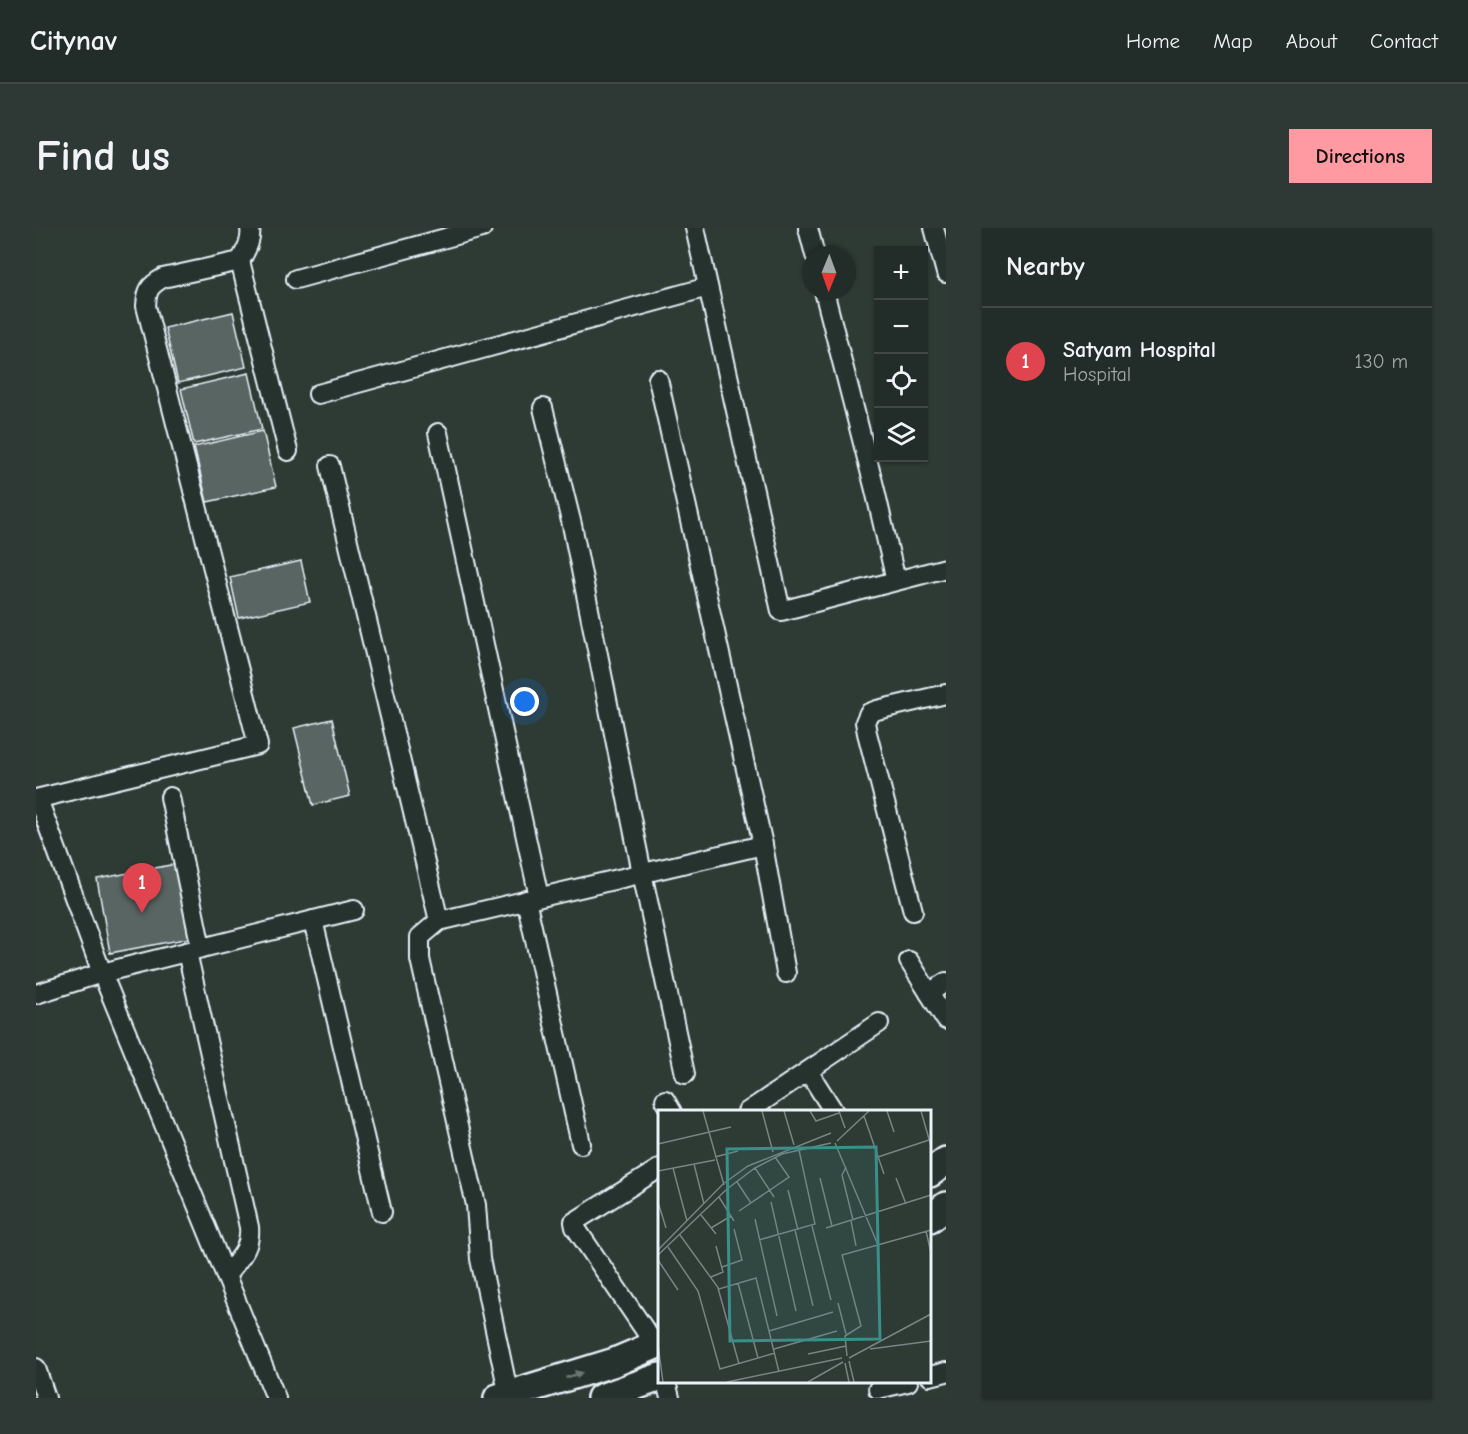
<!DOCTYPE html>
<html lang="en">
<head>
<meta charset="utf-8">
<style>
	:root { --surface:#222c28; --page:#2e3834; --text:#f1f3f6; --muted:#a2a7a8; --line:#3f4845; --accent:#ff9aa2 }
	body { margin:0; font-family:"Comic Neue",sans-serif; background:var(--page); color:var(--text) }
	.controls { position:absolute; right:18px; top:18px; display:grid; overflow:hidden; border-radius:0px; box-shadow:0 2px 4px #0004 }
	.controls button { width:54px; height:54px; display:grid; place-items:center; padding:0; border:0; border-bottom:2px solid var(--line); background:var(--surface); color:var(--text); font:30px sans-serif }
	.compass { position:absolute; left:766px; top:18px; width:54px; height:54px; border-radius:50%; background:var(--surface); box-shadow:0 2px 4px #0004; rotate:181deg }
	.you { position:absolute; left:489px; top:474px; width:21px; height:21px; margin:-15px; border:4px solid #fff; border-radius:50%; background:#1a73e8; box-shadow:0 0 0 9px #1a73e833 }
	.badge { display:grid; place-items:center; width:39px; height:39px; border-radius:50%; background:var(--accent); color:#fff; font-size:20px; font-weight:700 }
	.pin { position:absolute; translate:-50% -50px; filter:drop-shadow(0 2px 3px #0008) }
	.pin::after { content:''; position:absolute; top:32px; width:21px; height:18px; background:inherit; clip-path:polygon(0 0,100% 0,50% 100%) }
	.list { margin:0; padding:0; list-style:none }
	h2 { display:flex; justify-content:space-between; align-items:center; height:78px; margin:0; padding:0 24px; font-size:26px }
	h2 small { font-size:20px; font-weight:400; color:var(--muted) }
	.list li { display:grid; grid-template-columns:39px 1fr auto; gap:18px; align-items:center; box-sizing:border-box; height:108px; padding:0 24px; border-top:2px solid var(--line) }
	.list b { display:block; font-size:22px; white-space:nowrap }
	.list p { margin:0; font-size:20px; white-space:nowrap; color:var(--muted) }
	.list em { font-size:20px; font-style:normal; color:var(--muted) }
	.icon { flex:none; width:33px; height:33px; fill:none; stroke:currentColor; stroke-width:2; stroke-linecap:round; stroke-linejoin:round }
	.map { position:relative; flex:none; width:910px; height:1170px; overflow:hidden; border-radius:0px }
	header { display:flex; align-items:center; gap:36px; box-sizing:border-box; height:84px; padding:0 30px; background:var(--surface); border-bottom:2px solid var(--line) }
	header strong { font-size:28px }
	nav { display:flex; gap:33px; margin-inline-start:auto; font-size:21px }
	.intro { display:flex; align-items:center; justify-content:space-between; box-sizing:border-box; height:144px; padding:0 36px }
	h1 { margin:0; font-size:42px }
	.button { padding:15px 27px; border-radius:0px; background:var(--accent); color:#111; font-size:21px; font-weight:700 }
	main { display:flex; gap:36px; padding:0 36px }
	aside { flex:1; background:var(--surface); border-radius:0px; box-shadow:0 2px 4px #0004 }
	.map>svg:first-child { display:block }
</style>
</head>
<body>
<header>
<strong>Citynav</strong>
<nav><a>Home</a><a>Map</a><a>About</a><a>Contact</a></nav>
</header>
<div class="intro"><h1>Find us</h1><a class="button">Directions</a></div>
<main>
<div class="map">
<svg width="910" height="1170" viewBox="0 0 910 1170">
	<rect width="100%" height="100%" fill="#2e3b35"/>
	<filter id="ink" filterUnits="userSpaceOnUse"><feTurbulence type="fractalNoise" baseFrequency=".0167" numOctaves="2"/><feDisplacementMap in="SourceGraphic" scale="12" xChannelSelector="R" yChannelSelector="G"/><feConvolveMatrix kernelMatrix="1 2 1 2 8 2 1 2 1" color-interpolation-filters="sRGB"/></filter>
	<g filter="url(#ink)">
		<g fill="#596563" stroke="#e8f1f8" stroke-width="1.5">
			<path d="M197,84L210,139L142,155L129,100Z"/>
			<path d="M213,145L226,201L158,216L145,161Z"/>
			<path d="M227,203L240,259L171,274L158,219Z"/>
			<path d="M265,333L274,374L203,390L194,349Z"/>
			<path d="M296,491L314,568L277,577L258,500Z"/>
			<path d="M140,636L154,710L74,725L61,651Z"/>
		</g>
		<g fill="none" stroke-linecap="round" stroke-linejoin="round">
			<g stroke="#e8f1f8" stroke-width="22">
				<g id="minor">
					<path d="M659,0L745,383L910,340"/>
					<path d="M772,0L779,27"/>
					<path d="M898,0L910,45"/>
					<path d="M204,33L252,223"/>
					<path d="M260,51L446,0"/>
					<path d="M788,63L839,262L860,353"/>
					<path d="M622,151L727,617L750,745"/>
					<path d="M282,166L672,59"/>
					<path d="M507,180L536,297L606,645L649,846"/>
					<path d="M402,205L503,669"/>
					<path d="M294,238L403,693"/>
					<path d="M134,569L165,720"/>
					<path d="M0,571L222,517L110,78C111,62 113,58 127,50L204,33C210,22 216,13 214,0"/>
					<path d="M2,571L66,745L240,1170"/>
					<path d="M490,672L545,916"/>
					<path d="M877,683L831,505L829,494L833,485L841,482L910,466"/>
					<path d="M277,692L346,984"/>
					<path d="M151,724L213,999C215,1022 203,1030 190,1048"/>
					<path d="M873,733L910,792"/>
					<path d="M893,765L910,754"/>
					<path d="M0,766L66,745L318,682"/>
					<path d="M772,843L798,884"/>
					<path d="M629,872L636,884"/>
					<path d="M711,884L843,795"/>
					<path d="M619,1117L539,999L538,994L624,940"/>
					<path d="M0,1140L10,1170"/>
					<path d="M894,1148L910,1144"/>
					<path d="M630,1154L634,1170"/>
					<path d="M842,1161L872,1154"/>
					<path d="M473,1168L444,1031L440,977L384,731V709L403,693L727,617"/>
				</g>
			</g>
			<g stroke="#e8f1f8" stroke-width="32">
				<g id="secondary">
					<path d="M894,945L910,933"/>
					<path d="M894,990L910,978"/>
					<path d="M462,1170L579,1134L624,1115"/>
					<path d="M565,1170L624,1149"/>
				</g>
			</g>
			<use href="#minor" stroke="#26332d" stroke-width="18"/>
			<use href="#secondary" stroke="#26332d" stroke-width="27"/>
		</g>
		<defs><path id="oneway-solid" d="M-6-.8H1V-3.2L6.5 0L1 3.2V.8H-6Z" transform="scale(1.5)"/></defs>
		<use fill="#6a7674" href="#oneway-solid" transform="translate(538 1147) rotate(-18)"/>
	</g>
	<g transform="translate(622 882)">
		<rect width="273" height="273" fill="#2e3b35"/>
		<path fill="none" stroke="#788483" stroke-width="1.5" d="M45,1L66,75M104,1L115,42M126,1L136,35M152,1L158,11L181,3M181,1L187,18M229,1L236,22M263,1L273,36M206,6L226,64M179,31L211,1M177,33L220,135M0,34L73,17M57,47L80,41M220,47L271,30M36,54L46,94M188,57L184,65L195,110M15,58L29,111M97,58L116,87M0,61L57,50M162,68L174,116M238,68L248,94M79,72L93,93M130,80L140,120M61,87L76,111M0,92L8,118M113,92L138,201M81,101L131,67L117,47M43,105L58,124M97,109L119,206M193,111L198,136M154,116L173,190M53,118L73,106M168,118L273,85M137,120L155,196M268,121L273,143M22,125L61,179L98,168L121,262M101,130L157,114L141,40M10,137L40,181L62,259L117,243M0,140L65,74L90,56L173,23M0,145L69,79L97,58L124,44L173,33M0,150L20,180M64,157L84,150L76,119M53,167L65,162L58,136M80,173L100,248M60,178L81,254M180,193L188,224M111,221L175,202M0,235L5,272M116,239L179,221M212,239L273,231M150,244L188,236M189,246L187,226L203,216L184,145L273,120M191,248L273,204M191,251L196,272M187,253L191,272M69,272L184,248M150,272L185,252"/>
		<path fill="#3a8f8a" fill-opacity="0.15" stroke="#3a8f8a" stroke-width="3" d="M218,37L222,229L72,231L69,39Z"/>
		<rect width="273" height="273" fill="none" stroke="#e8f1f8" stroke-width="3"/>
	</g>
</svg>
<div class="controls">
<button>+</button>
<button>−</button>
<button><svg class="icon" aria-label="locate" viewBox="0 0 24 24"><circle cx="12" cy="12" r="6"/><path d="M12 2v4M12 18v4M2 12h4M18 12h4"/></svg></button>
<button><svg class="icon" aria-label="layers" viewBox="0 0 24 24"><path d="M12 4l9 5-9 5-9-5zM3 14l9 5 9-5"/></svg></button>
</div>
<svg class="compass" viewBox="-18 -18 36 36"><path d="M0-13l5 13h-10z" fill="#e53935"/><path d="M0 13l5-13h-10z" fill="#a2a7a8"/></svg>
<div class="you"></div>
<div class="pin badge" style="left:106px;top:685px;background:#e0444e">1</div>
</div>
<aside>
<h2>Nearby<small></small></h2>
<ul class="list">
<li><span class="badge" style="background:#e0444e">1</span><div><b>Satyam Hospital</b><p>Hospital</p></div><em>130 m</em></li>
</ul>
</aside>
</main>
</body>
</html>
